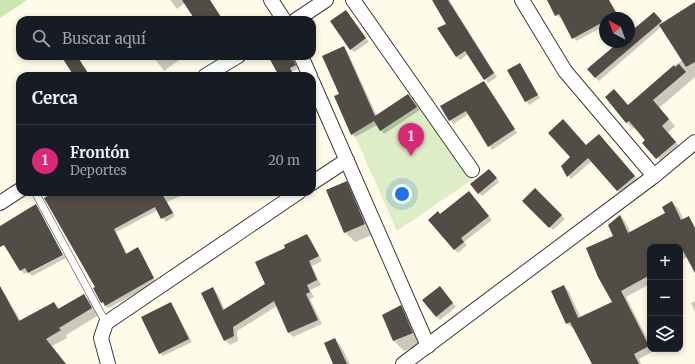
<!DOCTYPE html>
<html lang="es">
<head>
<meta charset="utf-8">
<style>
	:root { --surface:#171b24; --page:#20242c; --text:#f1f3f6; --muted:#9ea1a6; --line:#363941; --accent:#db2777 }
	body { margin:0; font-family:Merriweather,serif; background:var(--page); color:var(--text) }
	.controls { position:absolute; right:12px; bottom:12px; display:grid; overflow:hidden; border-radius:8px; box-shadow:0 2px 6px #0003 }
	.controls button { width:36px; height:36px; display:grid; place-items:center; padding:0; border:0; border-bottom:1px solid var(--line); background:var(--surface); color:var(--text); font:20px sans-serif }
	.compass { position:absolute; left:599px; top:12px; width:36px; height:36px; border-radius:50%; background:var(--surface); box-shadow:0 2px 6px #0003; rotate:319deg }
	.you { position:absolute; left:402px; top:194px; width:14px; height:14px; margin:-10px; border:3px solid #fff; border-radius:50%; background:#1a73e8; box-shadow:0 0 0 6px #1a73e833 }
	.badge { display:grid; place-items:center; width:26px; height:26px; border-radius:50%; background:var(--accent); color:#fff; font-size:13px; font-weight:700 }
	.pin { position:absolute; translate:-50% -33px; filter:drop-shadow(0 1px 2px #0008) }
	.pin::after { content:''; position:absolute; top:21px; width:14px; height:12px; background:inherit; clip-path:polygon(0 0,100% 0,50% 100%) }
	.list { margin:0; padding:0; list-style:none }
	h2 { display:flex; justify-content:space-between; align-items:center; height:52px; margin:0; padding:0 16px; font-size:17px }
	h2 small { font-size:13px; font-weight:400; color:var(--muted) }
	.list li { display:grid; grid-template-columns:26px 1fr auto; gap:12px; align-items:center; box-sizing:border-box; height:72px; padding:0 16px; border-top:1px solid var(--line) }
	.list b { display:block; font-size:15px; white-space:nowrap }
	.list p { margin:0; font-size:13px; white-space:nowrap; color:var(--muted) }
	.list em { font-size:13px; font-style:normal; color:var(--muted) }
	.icon { flex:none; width:22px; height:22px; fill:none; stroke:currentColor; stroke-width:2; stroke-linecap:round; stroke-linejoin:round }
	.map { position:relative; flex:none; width:695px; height:364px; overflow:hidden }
	.search { position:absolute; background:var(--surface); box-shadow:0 2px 6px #0003; left:16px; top:16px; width:300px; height:44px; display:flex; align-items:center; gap:10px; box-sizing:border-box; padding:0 14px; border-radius:12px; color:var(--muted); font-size:15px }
	.panel { position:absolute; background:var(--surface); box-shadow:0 2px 6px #0003; left:16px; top:72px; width:300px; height:124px; border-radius:12px }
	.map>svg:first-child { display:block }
</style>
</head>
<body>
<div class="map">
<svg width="695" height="364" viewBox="0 0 695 364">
	<rect width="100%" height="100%" fill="#fefce8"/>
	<path fill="#cbe6b4" d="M0,0H27L0,18Z"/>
	<path fill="#ddeec6" d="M416,93L473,179L397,231L354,134Z"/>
	<g fill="#0003">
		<path d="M170,0H185L186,2L177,9Z"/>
		<path d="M433,0H449L497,77L488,83L468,54L460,60L457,57L447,24Z"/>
		<path d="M548,0H597L610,4L620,18H605V26L576,41L562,17L560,18L556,15Z"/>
		<path d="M695,3V77L659,108L675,126L668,133L682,149L663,165L635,128L633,129L627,123L606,98L628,106L682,60L661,27L599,81L589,69L620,42H629V35L657,16L663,23Z"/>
		<path d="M346,11L369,42L354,52L351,49Z"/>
		<path d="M344,47L347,51L377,116L408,95L420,110L384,134L377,125L355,137L351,134L340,94Z"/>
		<path d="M157,56H177L179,60L164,71L154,58Z"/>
		<path d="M269,56H292L298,69L281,76Z"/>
		<path d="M520,64L540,98L529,105L526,101Z"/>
		<path d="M484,82L517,133L492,150L469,114L453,124L450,120Z"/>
		<path d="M602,138L638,180L621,194L592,161L571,179L562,166L587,146Z"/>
		<path d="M492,173L499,182L482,196L479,193Z"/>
		<path d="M346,182L356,192L374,234L355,242L345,232Z"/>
		<path d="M535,190L565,219L553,230L524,201Z"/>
		<path d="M57,192H190L167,202L175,216L166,222L158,210L116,232L127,254L137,249L141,252L156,282L109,308L105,306L94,289L96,288Z"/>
		<path d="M472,196L492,220L464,242L467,245L458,253L454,249L441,216Z"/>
		<path d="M672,203L678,208L685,222L695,253L680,261V247H650V284L626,297L650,344V349L654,351L639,359L641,364H596L574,328L573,329L567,323L564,286L569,292L581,318L614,302L615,237L620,216L625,221L631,233L666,213Z"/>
		<path d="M35,205L63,254L24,274L0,237V227Z"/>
		<path d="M307,236L311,240L322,261L312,266L321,285L310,290L314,297L310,299L322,324L293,337L289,333L277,306L237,331L238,341L230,345L225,340L213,289L217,293L225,310L266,284L287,248Z"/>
		<path d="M64,255L66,258L32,276L29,273Z"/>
		<path d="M0,286L21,321L54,303L60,309L84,295L91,302L99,315L66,335L67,338L52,346L66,364H0Z"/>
		<path d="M443,291L456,307L440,320L436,316Z"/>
		<path d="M695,301V312L691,303Z"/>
		<path d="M171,303L192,342L163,356L160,353Z"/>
		<path d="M401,307L411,317L422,343L404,351L394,341L384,315Z"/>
		<path d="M334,339L341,346L350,364H334Z"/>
	</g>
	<g fill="#524c47">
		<path d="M182,0H210L223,20H195Z"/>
		<path d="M432,0H448L494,73L484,80L465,51L456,57L437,28L446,24Z"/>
		<path d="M547,0H609L617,14L610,18H605V21L572,39L559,14L555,16Z"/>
		<path d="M695,2V62L686,67L659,25Z"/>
		<path d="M346,10L366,38L350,50L330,21Z"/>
		<path d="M654,12L662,21L595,78L587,69L619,42H629V33Z"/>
		<path d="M344,46L375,116L408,94L417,107L380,131L374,121L351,135L334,96L339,94L322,56Z"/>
		<path d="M61,56H77L90,76H74Z"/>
		<path d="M268,56H291L296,65L290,68L294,76H279Z"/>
		<path d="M520,63L538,95L525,102L507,70Z"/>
		<path d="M679,64L686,72L653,100L669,119L662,126L676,142L656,159L642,143L645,140L629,121L626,123L605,97L614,89L628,105L674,65L675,67Z"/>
		<path d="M484,81L515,129L488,147L466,111L449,121L440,106Z"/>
		<path d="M563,119L586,145L599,134L635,176L617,191L588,158L567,177L561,166L570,157L548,133Z"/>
		<path d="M489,169L497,178L478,194L470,184Z"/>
		<path d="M347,181L365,224L344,233L326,190Z"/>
		<path d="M535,188L562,215L549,228L522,201Z"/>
		<path d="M469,191L489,216L461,238L464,242L454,250L428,220L438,211L440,214Z"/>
		<path d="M55,192H161L173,213L161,219L155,207L114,229L126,254L138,247L154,278L105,306L103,302L101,303L93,288L95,287L44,198Z"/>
		<path d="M672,201L681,220L689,216L695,228V273L681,247H650V275L621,291L649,346L634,354L639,364H592L570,322L566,324L551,291L564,285L578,318L612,302L598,277L586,248L613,236L608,225L620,215L628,233L665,213L662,207Z"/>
		<path d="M36,204L63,255L28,273L25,268L20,271L4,245L0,247V226Z"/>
		<path d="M307,234L319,256L309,261L317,280L307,285L310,292L306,294L318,320L288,333L274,301L233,327L234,336L224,341L201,293L213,287L223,310L265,284L255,262L285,248L284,245Z"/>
		<path d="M0,286L19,321L54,302L58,309L84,294L92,308L59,328L61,330L46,339L66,364H0Z"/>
		<path d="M440,286L453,303L436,317L422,300Z"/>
		<path d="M171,302L189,339L159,354L141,317Z"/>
		<path d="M401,305L413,333L393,341L382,315Z"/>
		<path d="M335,338L347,364H333L324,343Z"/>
	</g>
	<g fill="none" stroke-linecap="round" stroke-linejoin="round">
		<g stroke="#3d3d3d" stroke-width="8">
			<path id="service" d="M35,192L106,323"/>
		</g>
		<g stroke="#3d3d3d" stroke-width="16">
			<g id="minor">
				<path d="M271,0L284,20"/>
				<path d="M353,0L472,170"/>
				<path d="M522,0L565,71L654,176"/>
				<path d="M296,20L326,0"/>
				<path d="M301,56L310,76"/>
				<path d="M205,76L238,56"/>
				<path d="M312,81L428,346"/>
				<path d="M312,183L347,160"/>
				<path d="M0,203L20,190"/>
				<path d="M108,364L101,338L106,323L299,192"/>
				<path d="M403,364L654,176L695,142"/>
			</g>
		</g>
		<use href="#service" stroke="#fff" stroke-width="7"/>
		<use href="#minor" stroke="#fff" stroke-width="14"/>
	</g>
</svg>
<div class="controls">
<button>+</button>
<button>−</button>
<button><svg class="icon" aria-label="layers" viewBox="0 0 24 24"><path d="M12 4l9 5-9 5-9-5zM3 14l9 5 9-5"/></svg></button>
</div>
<svg class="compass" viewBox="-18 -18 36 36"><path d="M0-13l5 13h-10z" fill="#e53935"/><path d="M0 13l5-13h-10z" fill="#9ea1a6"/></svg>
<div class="you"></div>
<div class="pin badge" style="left:411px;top:156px">1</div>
<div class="search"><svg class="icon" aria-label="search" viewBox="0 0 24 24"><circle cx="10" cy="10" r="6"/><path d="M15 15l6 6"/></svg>Buscar aquí</div>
<section class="panel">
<h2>Cerca<small></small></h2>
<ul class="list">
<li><span class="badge">1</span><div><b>Frontón</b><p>Deportes</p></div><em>20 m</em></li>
</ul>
</section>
</div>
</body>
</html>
